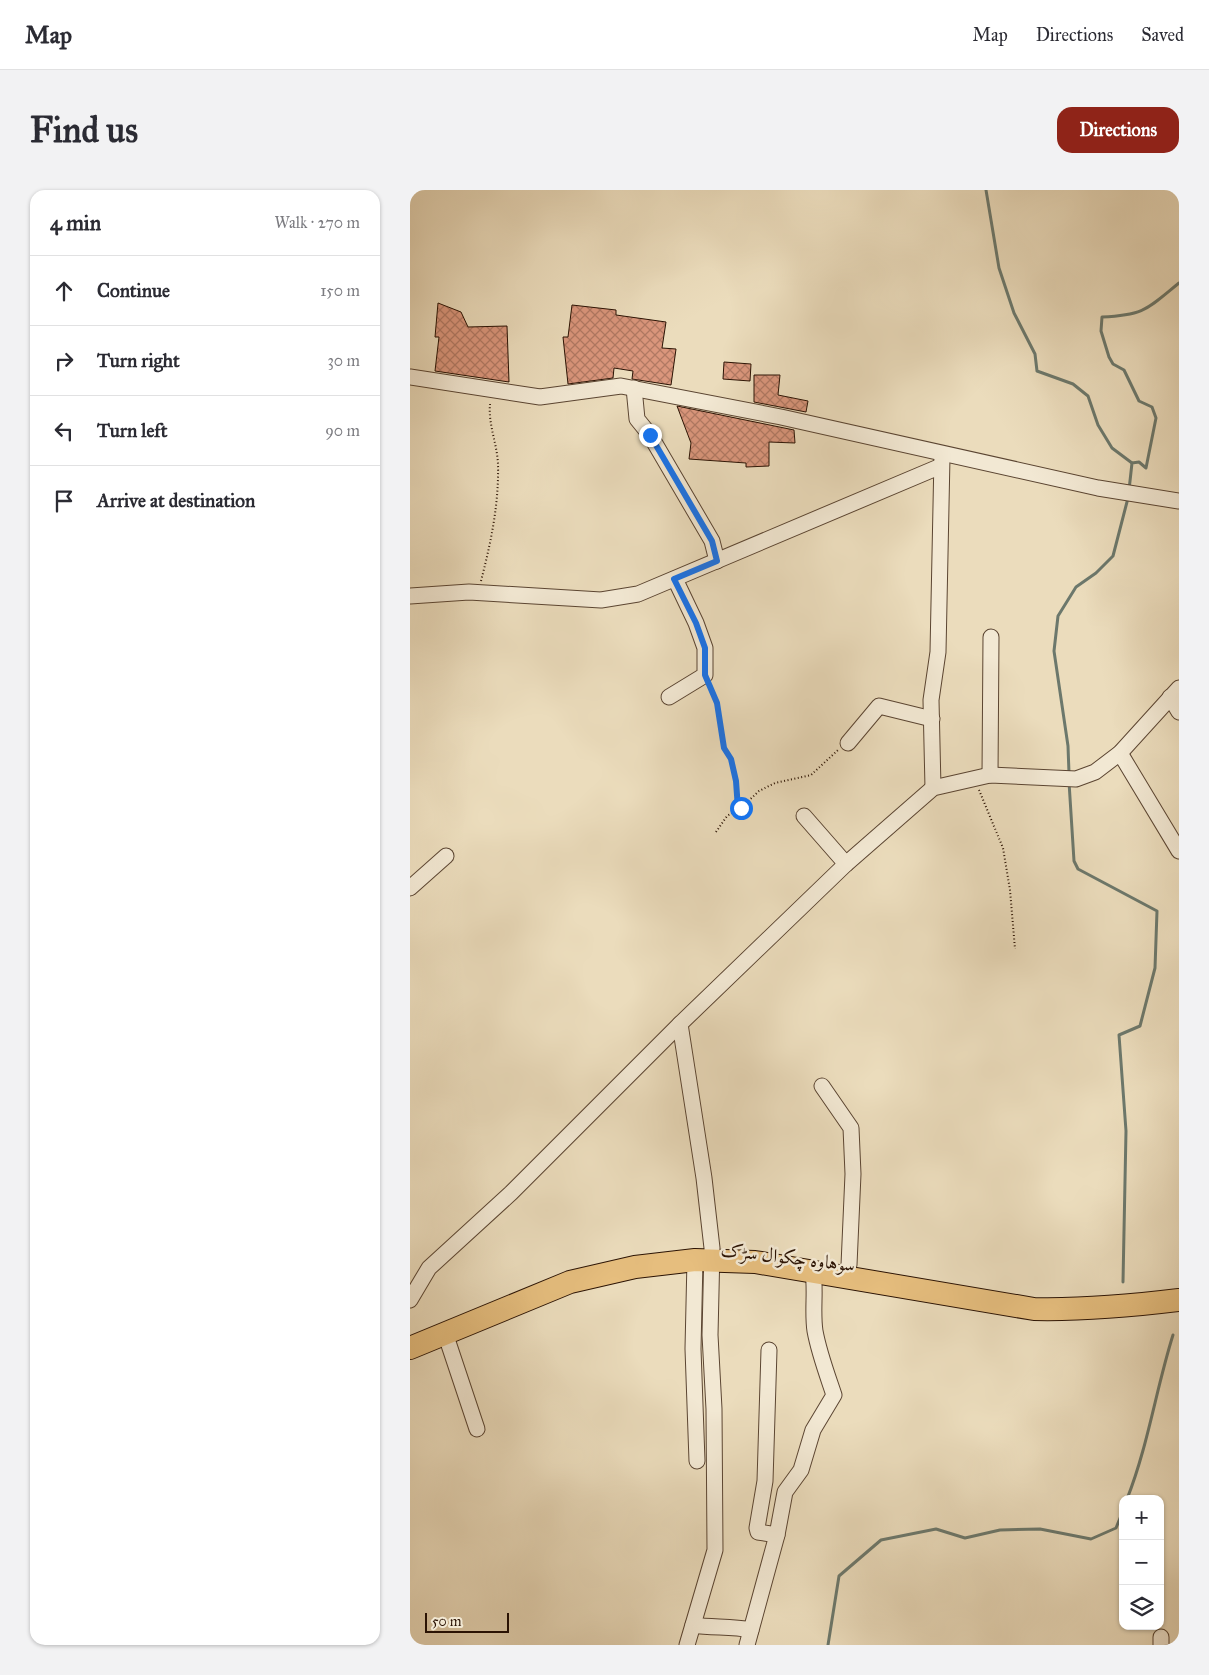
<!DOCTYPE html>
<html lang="en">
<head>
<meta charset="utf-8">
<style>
	:root { --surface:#fff; --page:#f2f2f3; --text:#2b2b33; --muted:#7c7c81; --line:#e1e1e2; --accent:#8f2418 }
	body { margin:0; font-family:"IM FELL Great Primer",Amiri,serif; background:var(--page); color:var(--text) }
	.controls { position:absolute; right:15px; bottom:15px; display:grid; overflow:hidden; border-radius:10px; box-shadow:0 1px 4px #0004 }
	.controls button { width:45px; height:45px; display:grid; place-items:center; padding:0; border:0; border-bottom:1px solid var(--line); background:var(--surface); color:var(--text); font:25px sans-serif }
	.scale { position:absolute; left:15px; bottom:12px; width:84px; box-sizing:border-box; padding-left:5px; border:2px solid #2b1304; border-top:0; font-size:14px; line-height:18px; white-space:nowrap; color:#2b1304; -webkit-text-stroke:4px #f2e8d3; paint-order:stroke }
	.stop { position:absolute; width:15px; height:15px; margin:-11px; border:4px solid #1a73e8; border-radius:50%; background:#fff }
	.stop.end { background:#1a73e8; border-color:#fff; box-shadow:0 1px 5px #0008 }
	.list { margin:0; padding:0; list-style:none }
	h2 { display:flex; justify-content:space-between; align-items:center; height:65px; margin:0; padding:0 20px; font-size:21px }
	h2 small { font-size:16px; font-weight:400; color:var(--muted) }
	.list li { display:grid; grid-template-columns:32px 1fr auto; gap:15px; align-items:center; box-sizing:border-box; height:70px; padding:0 20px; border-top:1px solid var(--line) }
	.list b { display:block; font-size:19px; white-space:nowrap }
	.list em { font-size:16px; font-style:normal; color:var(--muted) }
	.icon { flex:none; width:28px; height:28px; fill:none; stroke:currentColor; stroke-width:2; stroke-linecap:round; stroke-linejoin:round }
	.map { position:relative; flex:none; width:769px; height:1455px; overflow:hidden; border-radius:15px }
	header { display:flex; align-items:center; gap:30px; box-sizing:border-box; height:70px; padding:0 25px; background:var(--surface); border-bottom:1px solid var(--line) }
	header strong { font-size:24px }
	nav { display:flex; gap:28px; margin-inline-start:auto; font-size:18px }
	.intro { display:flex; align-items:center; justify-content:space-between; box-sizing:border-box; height:120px; padding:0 30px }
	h1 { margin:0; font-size:35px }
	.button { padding:12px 22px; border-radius:15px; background:var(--accent); color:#fff; font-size:18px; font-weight:700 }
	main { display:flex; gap:30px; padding:0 30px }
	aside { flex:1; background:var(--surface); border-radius:15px; box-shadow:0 1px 4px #0004 }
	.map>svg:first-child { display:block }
</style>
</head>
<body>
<header>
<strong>Map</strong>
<nav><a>Map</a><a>Directions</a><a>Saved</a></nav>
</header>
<div class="intro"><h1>Find us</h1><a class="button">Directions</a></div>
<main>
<aside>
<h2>4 min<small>Walk · 270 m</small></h2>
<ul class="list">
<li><svg class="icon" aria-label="ahead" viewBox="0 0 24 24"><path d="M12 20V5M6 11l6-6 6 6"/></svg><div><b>Continue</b></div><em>150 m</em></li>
<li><svg class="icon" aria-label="right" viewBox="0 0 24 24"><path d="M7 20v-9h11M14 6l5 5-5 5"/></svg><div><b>Turn right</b></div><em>30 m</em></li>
<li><svg class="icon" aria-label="left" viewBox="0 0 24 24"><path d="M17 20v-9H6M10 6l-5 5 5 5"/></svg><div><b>Turn left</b></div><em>90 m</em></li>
<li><svg class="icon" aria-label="arrive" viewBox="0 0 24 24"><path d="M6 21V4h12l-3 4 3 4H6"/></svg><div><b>Arrive at destination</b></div></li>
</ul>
</aside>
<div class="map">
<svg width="769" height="1455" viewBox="0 0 769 1455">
	<defs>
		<pattern id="building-cross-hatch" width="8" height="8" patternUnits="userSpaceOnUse" patternTransform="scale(1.25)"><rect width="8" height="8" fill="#da967c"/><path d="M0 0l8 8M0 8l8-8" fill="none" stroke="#b17963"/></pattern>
	</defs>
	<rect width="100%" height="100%" fill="#ebdcbc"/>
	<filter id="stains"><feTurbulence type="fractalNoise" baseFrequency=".004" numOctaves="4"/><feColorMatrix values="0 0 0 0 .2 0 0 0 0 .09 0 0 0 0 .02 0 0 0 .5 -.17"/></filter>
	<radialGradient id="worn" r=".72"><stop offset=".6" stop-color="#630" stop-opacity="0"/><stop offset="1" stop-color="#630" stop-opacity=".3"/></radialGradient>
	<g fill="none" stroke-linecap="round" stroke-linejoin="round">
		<g stroke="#6c786c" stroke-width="3">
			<path d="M576,0L589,78L604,123L625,164L627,181L663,194L678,206L688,235L702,258L722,273"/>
			<path d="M719,300L722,273L729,272L736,278L746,228L742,217L729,211L714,180L703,174L699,167L691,141L692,127C735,125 737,119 769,93"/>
			<path d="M659,583L658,556L644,461L648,426L666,397L686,383L703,366L718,308"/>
			<path d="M659,592L664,671L668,679L747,721L745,778L730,836L709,845L716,941L713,1092"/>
			<path d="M717,1309C738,1256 746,1199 763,1145"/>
			<path d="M418,1455L429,1386L471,1350L526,1339L555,1348L590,1340L630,1339L681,1349L706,1338L713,1321"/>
		</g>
	</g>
	<g fill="url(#building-cross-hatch)" stroke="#2b1304">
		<path d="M28,113L51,122L58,137L97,136L99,192L25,181L29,147H25Z"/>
		<path d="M162,115L206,120V125L256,132L252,158L266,159L261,195L222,189L223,181L204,178L203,188L158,194L153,147H158Z"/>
		<path d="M314,172L341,174L340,191L313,189Z"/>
		<path d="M344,185H370L368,205L398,211L396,222L344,212Z"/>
		<path d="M267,216L384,240L385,253L359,252V276L336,277V273L279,269L281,253Z"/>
	</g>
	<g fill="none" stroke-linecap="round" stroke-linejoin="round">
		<g stroke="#5b4532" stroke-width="17">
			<g id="minor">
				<path d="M0,187L130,207L211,196L371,227L688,298L769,311"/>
				<path d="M224,198L227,229L240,245L302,351L307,371"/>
				<path d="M0,406L59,402L191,410L228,404L531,276"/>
				<path d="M259,507L295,485V458L286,433L265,389"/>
				<path d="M760,507L769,522"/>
				<path d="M438,553L469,516L522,529"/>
				<path d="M710,563L769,661"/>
				<path d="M580,585L581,447"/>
				<path d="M523,598L521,510L528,462L532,267"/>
				<path d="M394,626L436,674"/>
				<path d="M0,698L36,666"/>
				<path d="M270,834L294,988L302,1058L300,1145L304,1219L305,1360L277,1455"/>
				<path d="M412,896L441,938L443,984L439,1075"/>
				<path d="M285,1070L283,1159L287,1271"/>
				<path d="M0,1110L19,1078L101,1003L270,834L436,674L523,598L580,585L666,589L685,582L710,563L769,498"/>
				<path d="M35,1143L67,1239"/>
				<path d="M359,1160L355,1291L347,1338L348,1342L367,1345"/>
				<path d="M283,1435C303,1438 321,1436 341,1440"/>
				<path d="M337,1455L367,1345L375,1302L391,1280L403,1240L424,1205C417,1184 409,1163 405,1141C402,1121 406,1101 403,1082"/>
				<path d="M751,1455V1447"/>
			</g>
		</g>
		<g stroke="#2b1304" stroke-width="24">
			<path id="highway" d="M0,1158L160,1092L225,1077L285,1070L345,1072L624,1119C673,1120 720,1116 769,1110"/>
		</g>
		<g stroke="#2b1304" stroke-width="2" stroke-dasharray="1 2.5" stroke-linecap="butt">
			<path d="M71,391C81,352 89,314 88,274C87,253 78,234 80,214"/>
			<path d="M300,497L307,513L314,558L321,569L326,591L328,619"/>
			<path d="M569,600L593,658L600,700L605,759"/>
			<path d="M306,642L317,626L331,618L349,601L365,593L401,585L428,560"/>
		</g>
		<use href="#minor" stroke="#f2e8d3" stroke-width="15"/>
		<use href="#highway" stroke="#e6be7e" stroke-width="22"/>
	</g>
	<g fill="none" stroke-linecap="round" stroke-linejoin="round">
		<path stroke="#1a73e8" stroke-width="6" d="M240,245L302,351L307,371L264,389L286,433L295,458V485L307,513L314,558L321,569L326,591L328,619L331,618"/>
	</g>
	<g text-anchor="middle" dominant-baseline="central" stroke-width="5" stroke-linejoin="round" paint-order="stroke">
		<g font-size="19" fill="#2b1304" stroke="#f2e8d3">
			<text transform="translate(378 1067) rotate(7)">سوہاوہ چکوال سڑک</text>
		</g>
	</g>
	<rect width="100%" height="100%" filter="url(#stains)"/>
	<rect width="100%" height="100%" fill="url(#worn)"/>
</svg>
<div class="controls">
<button>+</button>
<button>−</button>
<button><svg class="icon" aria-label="layers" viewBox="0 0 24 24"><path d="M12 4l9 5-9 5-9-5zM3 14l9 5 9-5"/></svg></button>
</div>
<div class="scale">50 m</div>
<div class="stop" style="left:331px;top:618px"></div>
<div class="stop end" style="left:240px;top:245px"></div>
</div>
</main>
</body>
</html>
